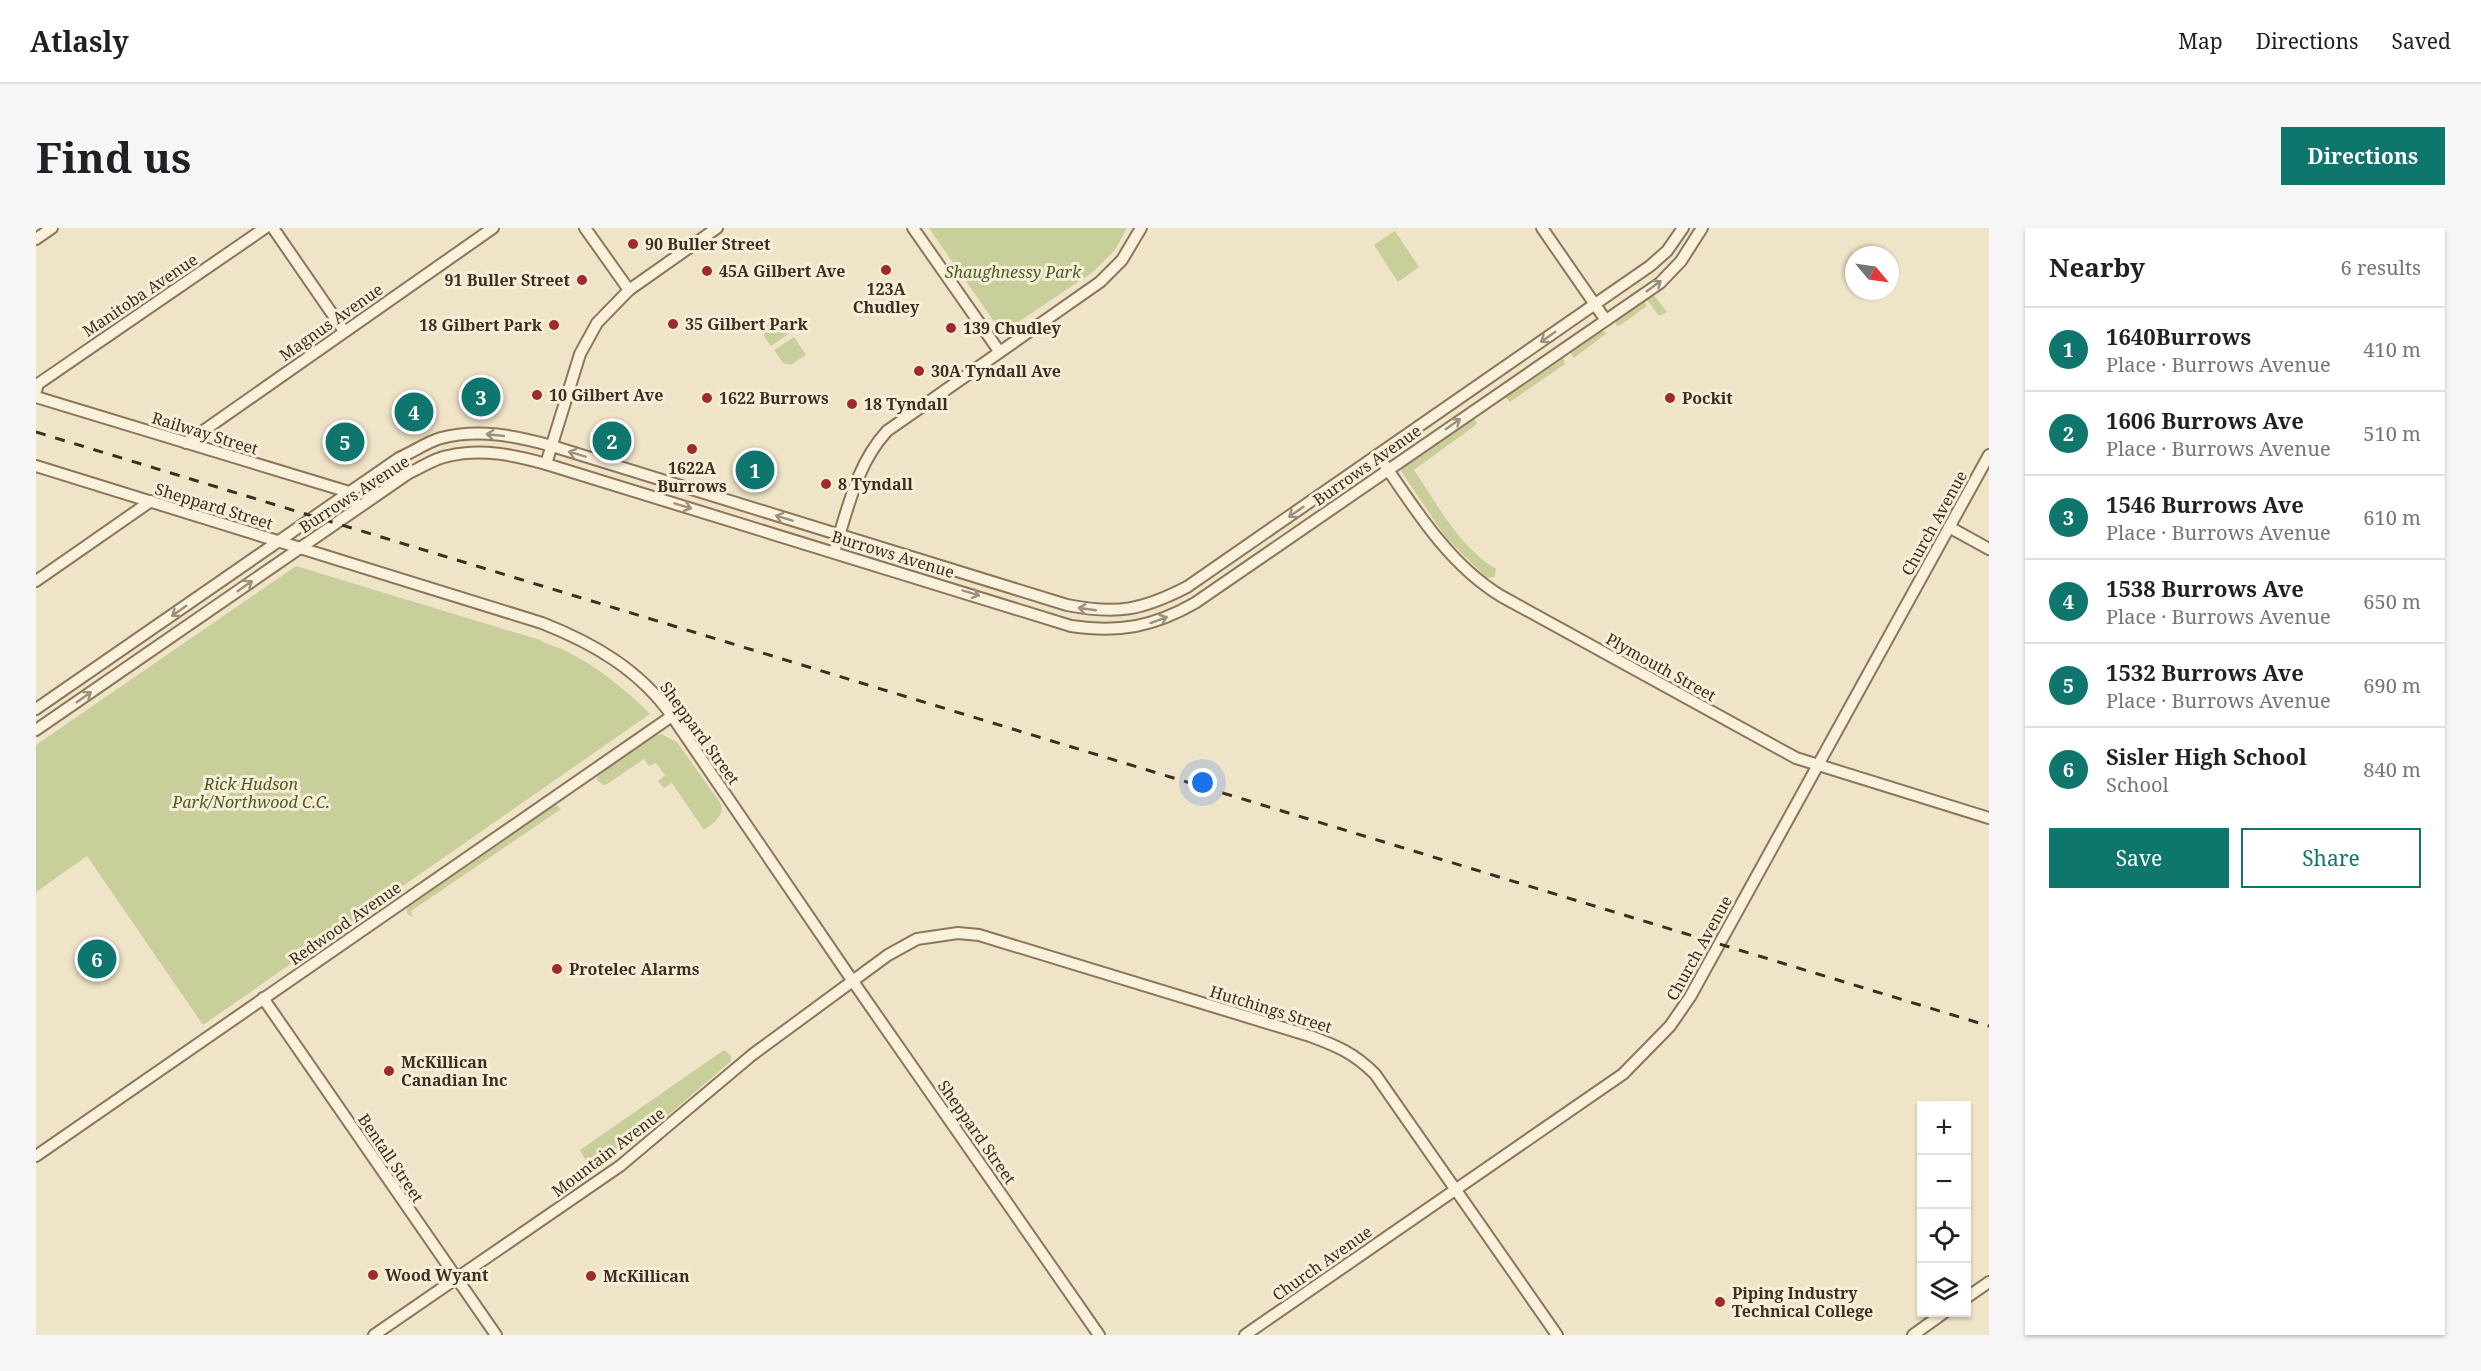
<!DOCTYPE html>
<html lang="en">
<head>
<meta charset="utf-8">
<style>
	:root { --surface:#fff; --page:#f6f6f6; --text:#202124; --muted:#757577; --line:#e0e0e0; --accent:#0f766e }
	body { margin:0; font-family:"Noto Serif",serif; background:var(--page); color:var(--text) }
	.controls { position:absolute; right:18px; bottom:18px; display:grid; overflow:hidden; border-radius:0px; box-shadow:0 2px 4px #0004 }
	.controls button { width:54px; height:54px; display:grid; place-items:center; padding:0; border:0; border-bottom:2px solid var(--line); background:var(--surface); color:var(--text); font:30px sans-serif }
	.compass { position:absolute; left:1809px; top:18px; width:54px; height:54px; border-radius:50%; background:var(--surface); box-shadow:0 2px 4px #0004; rotate:119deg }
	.you { position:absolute; left:1167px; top:555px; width:21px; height:21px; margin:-15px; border:4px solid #fff; border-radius:50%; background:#1a73e8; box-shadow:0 0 0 9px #1a73e833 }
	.badge { display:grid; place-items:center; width:39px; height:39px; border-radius:50%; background:var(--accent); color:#fff; font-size:20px; font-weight:700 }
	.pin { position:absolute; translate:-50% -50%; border:3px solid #fff; box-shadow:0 2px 6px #0006 }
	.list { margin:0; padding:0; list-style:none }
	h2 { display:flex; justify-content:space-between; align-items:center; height:78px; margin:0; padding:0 24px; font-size:26px }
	h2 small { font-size:20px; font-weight:400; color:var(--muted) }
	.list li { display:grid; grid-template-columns:39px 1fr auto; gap:18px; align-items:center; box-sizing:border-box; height:84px; padding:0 24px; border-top:2px solid var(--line) }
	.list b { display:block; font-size:22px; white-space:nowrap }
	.list p { margin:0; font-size:20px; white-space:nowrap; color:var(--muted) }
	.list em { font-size:20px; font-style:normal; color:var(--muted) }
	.actions { display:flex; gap:12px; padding:18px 24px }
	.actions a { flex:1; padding:14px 0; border:2px solid var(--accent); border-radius:0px; text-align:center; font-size:21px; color:var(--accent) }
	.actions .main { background:var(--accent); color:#fff }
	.icon { flex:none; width:33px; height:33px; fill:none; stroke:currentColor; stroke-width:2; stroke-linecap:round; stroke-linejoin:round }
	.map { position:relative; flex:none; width:1953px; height:1107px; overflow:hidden; border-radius:0px }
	header { display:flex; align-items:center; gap:36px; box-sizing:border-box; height:84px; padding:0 30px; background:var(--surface); border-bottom:2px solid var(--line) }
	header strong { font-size:28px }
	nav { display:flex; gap:33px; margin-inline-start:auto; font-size:21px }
	.intro { display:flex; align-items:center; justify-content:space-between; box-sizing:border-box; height:144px; padding:0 36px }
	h1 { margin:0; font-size:42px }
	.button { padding:15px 27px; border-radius:0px; background:var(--accent); color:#fff; font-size:21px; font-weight:700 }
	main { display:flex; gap:36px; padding:0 36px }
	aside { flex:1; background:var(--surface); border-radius:0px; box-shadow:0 2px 4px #0004 }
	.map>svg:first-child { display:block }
</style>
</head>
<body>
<header>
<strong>Atlasly</strong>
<nav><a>Map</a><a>Directions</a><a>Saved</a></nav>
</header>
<div class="intro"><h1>Find us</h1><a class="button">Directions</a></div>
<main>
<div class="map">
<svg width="1953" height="1107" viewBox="0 0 1953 1107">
	<rect width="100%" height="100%" fill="#f0e4c8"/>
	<g fill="#c9cf9b">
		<path d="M893,0H1091L1079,22L1057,44L966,105Z"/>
		<path d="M1359,3L1383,39L1362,54L1338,17Z"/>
		<path d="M1617,66L1631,84L1623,88L1608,68Z"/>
		<path d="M1606,70L1611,78L1583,98L1580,97L1579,91Z"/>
		<path d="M744,88L755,104L735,118L728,108L730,98Z"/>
		<path d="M1564,102L1571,105L1538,130L1533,122Z"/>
		<path d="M758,109L770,127L755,137L747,135L738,122Z"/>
		<path d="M1527,128L1529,136L1474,174L1468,168Z"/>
		<path d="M1434,189L1438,190L1441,196L1378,242C1401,276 1424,320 1460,341L1459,349L1451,350L1411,311L1365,243L1371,233Z"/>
		<path d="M260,338L504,412C512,417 522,419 530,423C562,439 589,461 614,486L167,797L51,628L0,664V517Z"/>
		<path d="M625,506L641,514L685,576C689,588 677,595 668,602L636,555L628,560L622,553L629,547L620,535L613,538L608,531L571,556L567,557L561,552L562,546L616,509Z"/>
		<path d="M519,576L525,581L375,683L377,689L371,686V677Z"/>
		<path d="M688,822L695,828V833L623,895L562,941L553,939L544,922Z"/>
	</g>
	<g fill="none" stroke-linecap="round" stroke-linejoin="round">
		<g stroke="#8d765c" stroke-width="14">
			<g id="minor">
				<path d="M237,0L308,103"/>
				<path d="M549,0L593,62"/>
				<path d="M877,0L963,123"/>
				<path d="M1506,0L1569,91"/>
				<path d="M0,11L16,0"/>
				<path d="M0,163L2,156L229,0"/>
				<path d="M0,169L313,264L323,279"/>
				<path d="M150,215L457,0"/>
				<path d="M1342,227C1377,278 1411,335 1465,368L1760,530L1953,590"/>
				<path d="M510,236L544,126L561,95L593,62L681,0"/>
				<path d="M0,238L506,395C557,415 604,442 636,488L816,752L1063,1107"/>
				<path d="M1913,299L1953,321"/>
				<path d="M798,324C812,281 820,237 851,203L1064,54L1086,32L1105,0"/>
				<path d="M0,353L115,273"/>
				<path d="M0,481L363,230C377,224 391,214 405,210C442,200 480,208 516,218L1031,377C1082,387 1106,382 1151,359L1614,38L1631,23L1647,0"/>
				<path d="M0,502L373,245C386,239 399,230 412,228C446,220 478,227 510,236L1035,398C1083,405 1117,399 1159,375L1624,55L1645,33L1666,0"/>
				<path d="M227,770L460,1107"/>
				<path d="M0,928L636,488"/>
				<path d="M1930,1070L1953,1054"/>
				<path d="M338,1107L584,938L716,827L852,727L881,711L922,705L943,707L1274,808C1301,818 1318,825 1339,846L1521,1107"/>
				<path d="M1209,1107L1587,846L1634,798L1654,769L1953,227"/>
				<path d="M1877,1107L1909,1084"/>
			</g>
		</g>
		<use href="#minor" stroke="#faf1dc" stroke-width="10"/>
		<path stroke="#3d2e20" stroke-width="3" stroke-dasharray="10 10" stroke-linecap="butt" d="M0,204L1953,798"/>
	</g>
	<defs><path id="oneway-shaft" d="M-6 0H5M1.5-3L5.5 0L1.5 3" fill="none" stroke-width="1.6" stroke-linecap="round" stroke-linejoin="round" transform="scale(1.5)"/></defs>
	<g stroke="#9c907e">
		<use href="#oneway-shaft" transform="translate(1618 58) rotate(-36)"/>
		<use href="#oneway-shaft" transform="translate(1512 109) rotate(145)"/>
		<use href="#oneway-shaft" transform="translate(1417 196) rotate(-35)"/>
		<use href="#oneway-shaft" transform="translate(459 207) rotate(-174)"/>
		<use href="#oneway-shaft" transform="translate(541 226) rotate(-163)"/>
		<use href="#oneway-shaft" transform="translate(647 278) rotate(17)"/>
		<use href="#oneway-shaft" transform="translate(1260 284) rotate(145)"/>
		<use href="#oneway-shaft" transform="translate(748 290) rotate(-163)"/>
		<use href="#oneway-shaft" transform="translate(209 358) rotate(-35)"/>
		<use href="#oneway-shaft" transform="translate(935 365) rotate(17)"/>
		<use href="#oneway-shaft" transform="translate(1051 381) rotate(-172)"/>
		<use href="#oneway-shaft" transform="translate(143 383) rotate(145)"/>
		<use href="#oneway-shaft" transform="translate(1123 392) rotate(-20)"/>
		<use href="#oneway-shaft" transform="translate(48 469) rotate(-35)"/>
	</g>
	<g fill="#9e2a2b" stroke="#f7eed8" stroke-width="2">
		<circle cx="597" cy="16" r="6"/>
		<circle cx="850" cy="42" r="6"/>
		<circle cx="671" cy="43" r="6"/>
		<circle cx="546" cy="52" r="6"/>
		<circle cx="637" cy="96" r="6"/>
		<circle cx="518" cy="97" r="6"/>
		<circle cx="915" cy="100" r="6"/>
		<circle cx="883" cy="143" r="6"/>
		<circle cx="501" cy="167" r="6"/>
		<circle cx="671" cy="170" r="6"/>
		<circle cx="1634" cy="170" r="6"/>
		<circle cx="816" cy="176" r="6"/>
		<circle cx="656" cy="221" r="6"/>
		<circle cx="790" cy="256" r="6"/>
		<circle cx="521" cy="741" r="6"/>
		<circle cx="353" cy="843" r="6"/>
		<circle cx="337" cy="1047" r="6"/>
		<circle cx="555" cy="1048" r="6"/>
		<circle cx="1684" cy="1074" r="6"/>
	</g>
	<g text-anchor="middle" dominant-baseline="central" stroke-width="6" stroke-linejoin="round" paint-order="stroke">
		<g font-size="16" font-weight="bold" fill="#3d2e20" stroke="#f7eed8" text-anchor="start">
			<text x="609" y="16">90 Buller Street</text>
			<text x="683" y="43">45A Gilbert Ave</text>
			<text x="534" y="52" text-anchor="end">91 Buller Street</text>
			<text x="850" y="61" text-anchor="middle">123A<tspan x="850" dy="18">Chudley</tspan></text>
			<text x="649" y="96">35 Gilbert Park</text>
			<text x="506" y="97" text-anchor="end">18 Gilbert Park</text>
			<text x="927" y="100">139 Chudley</text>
			<text x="895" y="143">30A Tyndall Ave</text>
			<text x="513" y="167">10 Gilbert Ave</text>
			<text x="683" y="170">1622 Burrows</text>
			<text x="1646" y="170">Pockit</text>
			<text x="828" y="176">18 Tyndall</text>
			<text x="656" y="240" text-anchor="middle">1622A<tspan x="656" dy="18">Burrows</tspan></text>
			<text x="802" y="256">8 Tyndall</text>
			<text x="533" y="741">Protelec Alarms</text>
			<text x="365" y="834">McKillican<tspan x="365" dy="18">Canadian Inc</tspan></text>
			<text x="349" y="1047">Wood Wyant</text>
			<text x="567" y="1048">McKillican</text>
			<text x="1696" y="1065">Piping Industry<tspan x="1696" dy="18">Technical College</tspan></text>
		</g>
		<g font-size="16" font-style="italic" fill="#4d5a26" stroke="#f7eed8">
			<text x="977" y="44">Shaughnessy Park</text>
			<text x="215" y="556">Rick Hudson<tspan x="215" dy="18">Park/Northwood C.C.</tspan></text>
		</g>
		<g font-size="16" fill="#3d2e20" stroke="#f7eed8">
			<text transform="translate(104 67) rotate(-34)">Manitoba Avenue</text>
			<text transform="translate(295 94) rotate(-35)">Magnus Avenue</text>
			<text transform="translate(169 205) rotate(17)">Railway Street</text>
			<text transform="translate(1331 237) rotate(-35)">Burrows Avenue</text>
			<text transform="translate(318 266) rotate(-33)">Burrows Avenue</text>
			<text transform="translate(178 278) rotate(17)">Sheppard Street</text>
			<text transform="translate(1898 295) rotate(-61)">Church Avenue</text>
			<text transform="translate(857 326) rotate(17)">Burrows Avenue</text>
			<text transform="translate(1625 439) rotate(29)">Plymouth Street</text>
			<text transform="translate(664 505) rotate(54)">Sheppard Street</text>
			<text transform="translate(309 695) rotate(-35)">Redwood Avenue</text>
			<text transform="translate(1663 720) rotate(-61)">Church Avenue</text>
			<text transform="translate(1235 781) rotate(17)">Hutchings Street</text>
			<text transform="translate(941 904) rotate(55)">Sheppard Street</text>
			<text transform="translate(572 924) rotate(-37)">Mountain Avenue</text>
			<text transform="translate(355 930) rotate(56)">Bentall Street</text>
			<text transform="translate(1286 1035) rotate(-35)">Church Avenue</text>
		</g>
	</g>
</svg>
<div class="controls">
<button>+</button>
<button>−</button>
<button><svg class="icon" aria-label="locate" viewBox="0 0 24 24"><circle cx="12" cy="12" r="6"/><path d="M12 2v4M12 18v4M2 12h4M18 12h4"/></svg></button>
<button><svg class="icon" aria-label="layers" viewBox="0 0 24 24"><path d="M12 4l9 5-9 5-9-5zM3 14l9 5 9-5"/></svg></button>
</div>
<svg class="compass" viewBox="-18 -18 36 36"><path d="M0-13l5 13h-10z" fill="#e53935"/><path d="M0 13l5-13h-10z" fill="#757577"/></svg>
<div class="you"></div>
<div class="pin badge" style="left:719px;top:242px">1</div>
<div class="pin badge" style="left:576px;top:213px">2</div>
<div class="pin badge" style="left:445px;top:169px">3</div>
<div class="pin badge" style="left:378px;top:184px">4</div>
<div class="pin badge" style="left:309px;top:214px">5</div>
<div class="pin badge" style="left:61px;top:731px">6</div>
</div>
<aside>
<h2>Nearby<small>6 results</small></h2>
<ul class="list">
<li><span class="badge">1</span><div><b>1640Burrows</b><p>Place · Burrows Avenue</p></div><em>410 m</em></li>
<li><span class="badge">2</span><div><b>1606 Burrows Ave</b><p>Place · Burrows Avenue</p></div><em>510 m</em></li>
<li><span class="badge">3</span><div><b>1546 Burrows Ave</b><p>Place · Burrows Avenue</p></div><em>610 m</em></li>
<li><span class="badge">4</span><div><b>1538 Burrows Ave</b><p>Place · Burrows Avenue</p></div><em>650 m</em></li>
<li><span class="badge">5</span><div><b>1532 Burrows Ave</b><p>Place · Burrows Avenue</p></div><em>690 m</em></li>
<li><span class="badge">6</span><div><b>Sisler High School</b><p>School</p></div><em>840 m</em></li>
</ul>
<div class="actions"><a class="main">Save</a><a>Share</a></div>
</aside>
</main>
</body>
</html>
